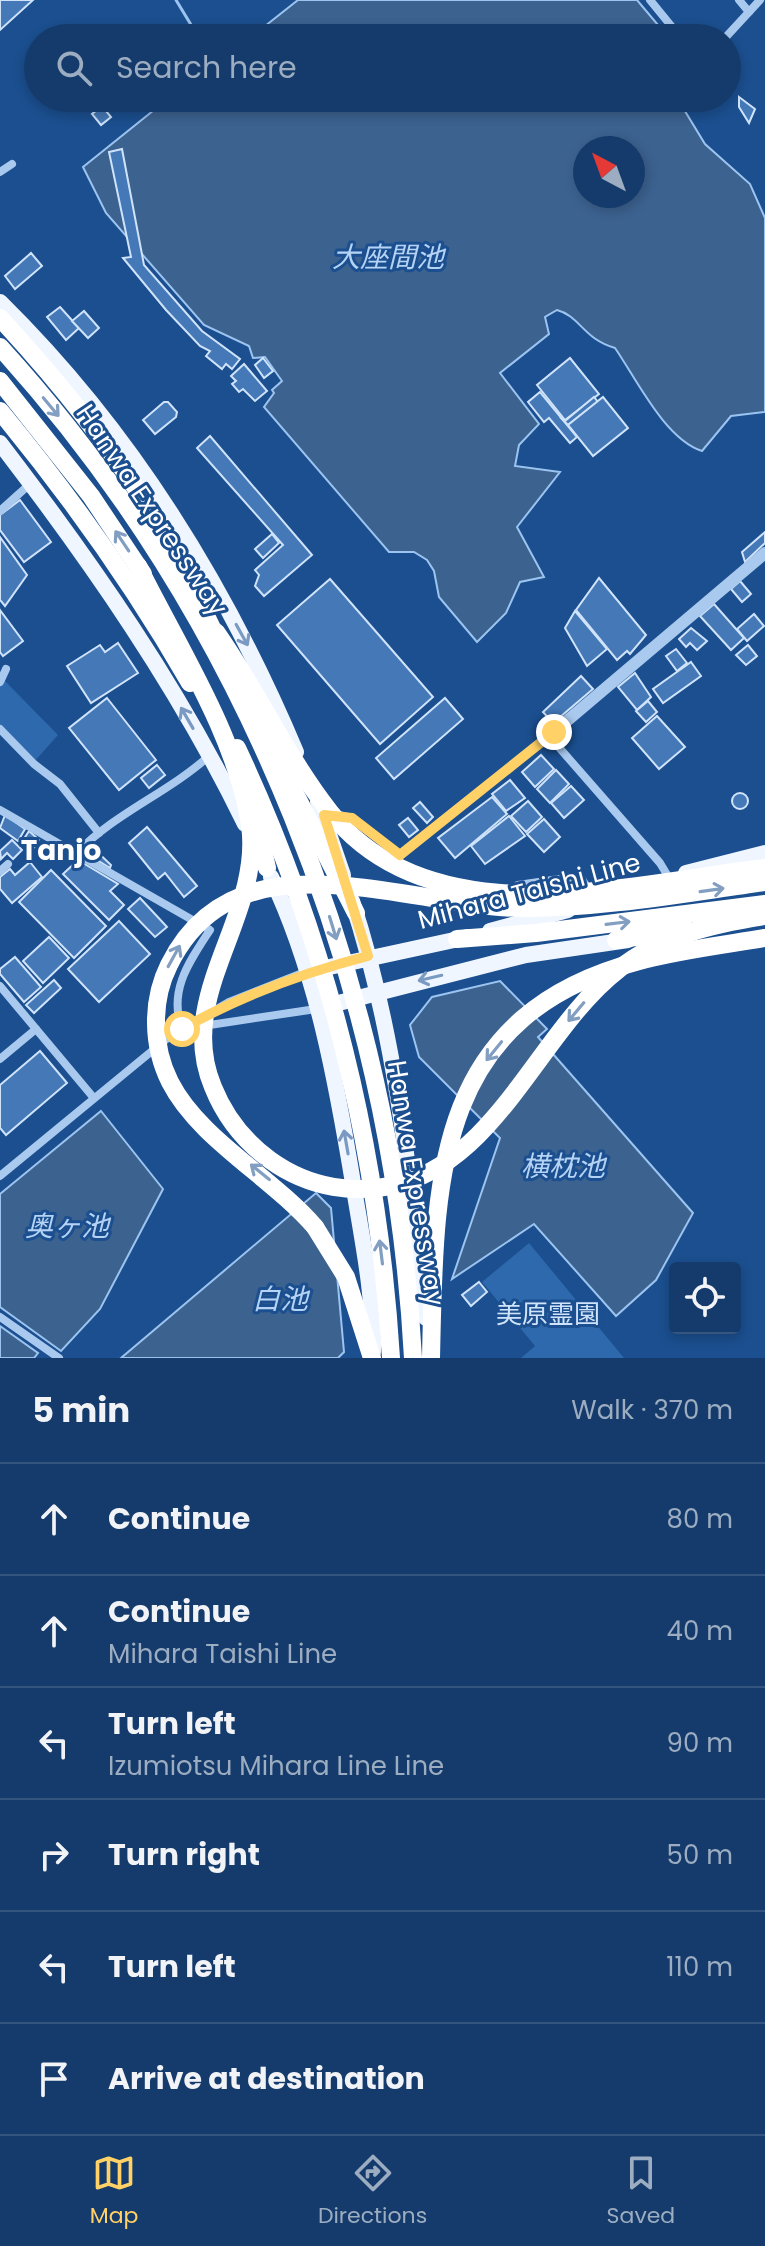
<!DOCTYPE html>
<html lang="en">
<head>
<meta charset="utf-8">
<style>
	:root { --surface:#143b6b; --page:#214673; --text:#f1f3f6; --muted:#9dadc1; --line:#33557e; --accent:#ffd166 }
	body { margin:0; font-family:Poppins,"Noto Sans JP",sans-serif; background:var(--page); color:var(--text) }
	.controls { position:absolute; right:24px; bottom:24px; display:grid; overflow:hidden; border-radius:8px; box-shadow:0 4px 12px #0003 }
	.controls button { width:72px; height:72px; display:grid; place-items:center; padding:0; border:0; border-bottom:2px solid var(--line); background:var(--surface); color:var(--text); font:40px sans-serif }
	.compass { position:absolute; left:573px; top:136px; width:72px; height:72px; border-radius:50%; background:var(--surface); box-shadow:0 4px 12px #0003; rotate:319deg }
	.stop { position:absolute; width:24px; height:24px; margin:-18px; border:6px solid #ffd166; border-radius:50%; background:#fff }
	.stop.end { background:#ffd166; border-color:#fff; box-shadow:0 2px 8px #0008 }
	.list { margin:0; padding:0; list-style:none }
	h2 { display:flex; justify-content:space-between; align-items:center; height:104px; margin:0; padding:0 32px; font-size:34px }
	h2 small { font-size:26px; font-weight:400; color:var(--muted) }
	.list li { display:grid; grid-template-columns:52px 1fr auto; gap:24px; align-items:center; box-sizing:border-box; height:112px; padding:0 32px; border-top:2px solid var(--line) }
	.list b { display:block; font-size:30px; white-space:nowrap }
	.list p { margin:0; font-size:26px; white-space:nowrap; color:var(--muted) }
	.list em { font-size:26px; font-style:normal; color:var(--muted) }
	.icon { flex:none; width:44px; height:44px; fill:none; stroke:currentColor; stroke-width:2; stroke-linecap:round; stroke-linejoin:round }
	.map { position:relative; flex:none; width:765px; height:1358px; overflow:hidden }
	.search { position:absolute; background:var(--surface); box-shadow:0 4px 12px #0003; left:24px; right:24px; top:24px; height:88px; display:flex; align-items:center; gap:20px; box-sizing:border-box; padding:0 28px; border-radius:44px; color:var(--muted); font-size:30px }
	.sheet { height:776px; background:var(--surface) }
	nav { display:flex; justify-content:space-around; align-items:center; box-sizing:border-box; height:112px; border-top:2px solid var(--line); background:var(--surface); font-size:22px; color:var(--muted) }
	nav a { display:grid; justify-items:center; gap:4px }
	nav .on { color:var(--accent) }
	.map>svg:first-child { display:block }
</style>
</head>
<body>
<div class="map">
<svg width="765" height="1358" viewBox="0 0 765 1358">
	<rect width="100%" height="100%" fill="#1b4f8f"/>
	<g fill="#2e69ad">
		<path d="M4,680L58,735L34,762L0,726V683Z"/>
		<path d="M529,1243L624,1358H521L535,1346L482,1282Z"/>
	</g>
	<g fill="#3c6290" stroke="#9cc4f0" stroke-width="2" fill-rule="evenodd">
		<path d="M298,0H637L669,38H250Z"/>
		<path d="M169,98H677L705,144L750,184L765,218V412L731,416L702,451C665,439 637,380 615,348C583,339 580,316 557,310L545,317L549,334L500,373L539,424L519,445L515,466L560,472L517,527L544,577L520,582L506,613L477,642L439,597L434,571L427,560L414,552H389L264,407L274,393L272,390L282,381L265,357L253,358L249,346L204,325L106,213L83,167ZM585,148H633V196H585Z"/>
		<path d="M500,981L547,1029L538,1037L693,1213L656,1280L616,1316L534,1224L452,1279L500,1138L419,1057L410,1025L432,997Z"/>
		<path d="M101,1111L163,1189L100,1309L61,1351L0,1307V1194Z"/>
		<path d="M316,1193L331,1208L344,1352L338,1358H121Z"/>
		<path d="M0,1326L38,1353L34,1358H0Z"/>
	</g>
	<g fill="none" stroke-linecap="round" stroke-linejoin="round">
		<path stroke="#9cc4f0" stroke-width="3" d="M176,0L199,38"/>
	</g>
	<g fill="#4478b7" stroke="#cfe3fa" stroke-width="2">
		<path d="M0,0H33L0,30Z"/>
		<path d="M739,97L755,109L749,123L739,107Z"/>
		<path d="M102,106L111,117L101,125L92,114Z"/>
		<path d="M122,149L144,265L202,331L240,359L232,369L226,364L222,369L206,356L210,351L200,346L166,310L123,258L131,257L109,152Z"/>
		<path d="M31,253L42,266L15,289L5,276Z"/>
		<path d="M60,307L79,328L66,340L47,317Z"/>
		<path d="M84,311L99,328L88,338L72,321Z"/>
		<path d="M263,358L273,371L264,378L255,365Z"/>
		<path d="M570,358L599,394L565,420L537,385Z"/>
		<path d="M244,364L267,391L255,401L243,389L239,392L232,384L236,381L231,376Z"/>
		<path d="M540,392L577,437L570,443L549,418L544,422L528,402Z"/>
		<path d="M594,397L598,402L568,425L560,417L565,421Z"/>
		<path d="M603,397L628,428L593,456L568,425Z"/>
		<path d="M164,402H168L177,412L176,417L155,434L143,420Z"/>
		<path d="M210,436L312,555L264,596L255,586L259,575L255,570L283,545L197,448Z"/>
		<path d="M20,500L51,542L24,562L0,530V515Z"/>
		<path d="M765,532V543L745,562L742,552Z"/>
		<path d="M272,534L279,543L263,558L255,549Z"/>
		<path d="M0,537L27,575L5,606L0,600Z"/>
		<path d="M599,578L646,635L630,654L627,651L617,660L576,610Z"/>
		<path d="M330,579L433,697L380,744L277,625Z"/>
		<path d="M740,581L751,594L742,602L731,589Z"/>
		<path d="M714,604L744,638L731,650L700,616Z"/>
		<path d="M0,610L23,641L3,656L0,652Z"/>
		<path d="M575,611L607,649L587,666L565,628Z"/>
		<path d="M754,614L764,626L747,641L737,629Z"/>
		<path d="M691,628L707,641L697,650L690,643L686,647L679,639Z"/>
		<path d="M118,643L138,673L91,703L67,666L100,645L105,652Z"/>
		<path d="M748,645L757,656L746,665L736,655Z"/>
		<path d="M676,649L687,663L677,671L666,656Z"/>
		<path d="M691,662L701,676L663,703L653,689Z"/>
		<path d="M635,673L651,697L637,710L618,687Z"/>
		<path d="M581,676L593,689L553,723L543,712Z"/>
		<path d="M107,698L156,760L119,790L69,728Z"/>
		<path d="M445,698L463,719L394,779L376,758Z"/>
		<path d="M648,701L657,712L646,722L636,711Z"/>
		<path d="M657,716L685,747L659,769L632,738Z"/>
		<path d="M541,755L554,769L535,787L522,772Z"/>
		<path d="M157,765L165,775L149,788L141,778Z"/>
		<path d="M556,770L569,784L550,803L537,789Z"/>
		<path d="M510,780L525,798L506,811L492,794Z"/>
		<path d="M571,786L584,800L564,818L551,803Z"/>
		<circle cx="740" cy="801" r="8"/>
		<path d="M492,797L507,814L455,858L438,838Z"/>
		<path d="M528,801L542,817L526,832L511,816Z"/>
		<path d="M420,802L433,817L427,823L413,808Z"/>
		<path d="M5,815L25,829L18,841L0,828Z"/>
		<path d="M509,816L525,836L485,864L471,846Z"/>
		<path d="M408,818L418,830L409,837L399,825Z"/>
		<path d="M544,819L560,837L544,852L527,834Z"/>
		<path d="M147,827L197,886L184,897L165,873L158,879L129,843Z"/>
		<path d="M29,831L39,840L33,849L22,842Z"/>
		<path d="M12,840L22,850L13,859L7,853L1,859L0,851Z"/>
		<path d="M89,844L111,865L110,868L84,852Z"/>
		<path d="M78,860L118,884L110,891L124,905L109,920L63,874Z"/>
		<path d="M30,862L42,877L12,903L0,889V877L10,869L15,875Z"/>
		<path d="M51,870L106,926L74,958L19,902Z"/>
		<path d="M140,898L167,927L155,937L128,909Z"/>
		<path d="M119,921L150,954L99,1002L68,969Z"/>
		<path d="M49,937L69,958L43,983L23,961Z"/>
		<path d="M15,957L41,987L24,1002L0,974V969Z"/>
		<path d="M54,980L61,988L34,1013L26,1005Z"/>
		<path d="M40,1051L67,1083L6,1135L0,1128V1085Z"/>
		<path d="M479,1282L487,1292L471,1306L462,1295Z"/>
	</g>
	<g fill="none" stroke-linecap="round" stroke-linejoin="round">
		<g stroke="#a9c9ee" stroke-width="8">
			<path d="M650,0L681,38"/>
			<path d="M739,0L749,12"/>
			<path d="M725,38L760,0"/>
			<path d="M0,172L12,164"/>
			<path d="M0,511L31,483"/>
			<path d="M0,682L6,669"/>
			<path d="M0,729L34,764L60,784L99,833"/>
			<path d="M0,810L210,930C189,962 168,991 182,1029"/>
			<path d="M339,815L352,818L400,855L549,736L660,863L669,878"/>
			<path d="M76,854C113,814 168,793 209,756"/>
			<path d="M0,871L8,864"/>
			<path d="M518,885L573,877L581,878L589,890"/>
			<path d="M0,986L93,1097"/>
			<path d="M203,1026L316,1009"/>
			<path d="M0,1059L36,1029"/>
			<path d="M0,1176L169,1037L229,1002L305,972"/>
			<path d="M0,1317L59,1358"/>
		</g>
		<path stroke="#a9c9ee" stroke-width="12" d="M549,736L765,553"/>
		<g stroke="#f0f6ff" stroke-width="16">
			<path d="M0,302C129,429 226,586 296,752"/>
			<path d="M0,443C92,563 179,688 245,824"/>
			<path d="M318,802L343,875"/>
			<path d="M686,873L765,853"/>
			<path d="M271,877C317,973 337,1085 354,1189C363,1244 374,1297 373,1352"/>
			<path d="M352,901C396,1035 410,1179 426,1318"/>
			<path d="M490,931L568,910"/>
			<path d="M311,971L468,937"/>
			<path d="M319,1008L526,955L628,940"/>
		</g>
		<g stroke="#fff" stroke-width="18">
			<path d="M0,318C64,387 126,465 172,547C190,579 204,614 221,646"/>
			<path d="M0,411C70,496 135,587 190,683"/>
			<path d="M259,723L356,913"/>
			<path d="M252,801L267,868"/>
			<path d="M457,939L536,933L765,904"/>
			<path d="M616,940L686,929"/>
			<path d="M315,1227L346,1277L372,1358"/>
			<path d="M431,1358C435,1180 432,1016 639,961C680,950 723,945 765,938"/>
		</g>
		<g stroke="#fff" stroke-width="18">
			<path d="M0,347C250,622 393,989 413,1358"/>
			<path d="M0,381L91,496L143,574"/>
			<path d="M138,566C177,645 237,737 250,825C263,917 174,995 213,1087C225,1117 244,1141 270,1160C309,1188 356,1196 402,1183C500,1155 542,1028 619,969C660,936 714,924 765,916"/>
			<path d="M216,632C257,690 286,756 330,812C431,940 628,884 765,868"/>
			<path d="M237,748C327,940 378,1147 391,1358"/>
			<path d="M315,1227C272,1177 199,1139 170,1082C152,1046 151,1001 169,965C237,827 408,908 524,908C605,908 685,893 765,882"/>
		</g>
	</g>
	<defs><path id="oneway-shaft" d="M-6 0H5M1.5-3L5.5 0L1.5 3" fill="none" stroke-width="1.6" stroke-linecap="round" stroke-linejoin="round" transform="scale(2)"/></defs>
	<g stroke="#829ec1">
		<use href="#oneway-shaft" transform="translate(51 407) rotate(50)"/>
		<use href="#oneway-shaft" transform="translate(122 541) rotate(-124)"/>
		<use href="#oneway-shaft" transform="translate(712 890) rotate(-8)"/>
		<use href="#oneway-shaft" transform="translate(618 923) rotate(-7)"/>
		<use href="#oneway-shaft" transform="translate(333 928) rotate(73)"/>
		<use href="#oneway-shaft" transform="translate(174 956) rotate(-61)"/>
		<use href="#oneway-shaft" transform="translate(576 1012) rotate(130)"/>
		<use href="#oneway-shaft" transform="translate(494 1051) rotate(129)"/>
		<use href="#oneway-shaft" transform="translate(260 1172) rotate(-141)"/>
		<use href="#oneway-shaft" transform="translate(381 1252) rotate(-97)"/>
	</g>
	<g stroke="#7b9ac1">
		<use href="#oneway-shaft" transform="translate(242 635) rotate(61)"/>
		<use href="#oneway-shaft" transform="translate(187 718) rotate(-120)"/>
		<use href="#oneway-shaft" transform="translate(430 978) rotate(167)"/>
		<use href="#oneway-shaft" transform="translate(346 1142) rotate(-100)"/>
	</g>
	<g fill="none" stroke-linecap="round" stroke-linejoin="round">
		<path stroke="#ffd166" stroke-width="10" d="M182,1029C242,995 302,973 368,956L324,815L352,818L400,855L554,732"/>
	</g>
	<g text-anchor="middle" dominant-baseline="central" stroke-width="6" stroke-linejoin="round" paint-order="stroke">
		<g font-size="26" fill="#fff" stroke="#1b4f8f">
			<text transform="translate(152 510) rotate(56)">Hanwa Expressway</text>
			<text transform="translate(529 891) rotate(-15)">Mihara Taishi Line</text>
			<text transform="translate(416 1183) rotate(81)">Hanwa Expressway</text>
		</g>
		<g font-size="26" fill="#cfe3fa" stroke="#1b4f8f">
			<text x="548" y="1314">美原霊園</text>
		</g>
		<g font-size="28" font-style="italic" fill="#b5d3f5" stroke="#1b4f8f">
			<text x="388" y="257">大座間池</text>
			<text x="563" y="1166">横枕池</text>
			<text x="67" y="1226">奥ヶ池</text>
			<text x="280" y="1299">白池</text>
		</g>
		<g font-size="28" font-weight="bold" fill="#fff" stroke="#1b4f8f">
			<text x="61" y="850">Tanjo</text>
		</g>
	</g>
</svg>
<div class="controls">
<button><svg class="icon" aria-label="locate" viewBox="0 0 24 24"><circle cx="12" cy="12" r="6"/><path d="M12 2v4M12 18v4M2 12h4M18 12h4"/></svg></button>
</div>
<svg class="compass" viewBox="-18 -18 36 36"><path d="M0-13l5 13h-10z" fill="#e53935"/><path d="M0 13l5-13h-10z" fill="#9dadc1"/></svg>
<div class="stop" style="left:182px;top:1029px"></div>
<div class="stop end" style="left:554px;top:732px"></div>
<div class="search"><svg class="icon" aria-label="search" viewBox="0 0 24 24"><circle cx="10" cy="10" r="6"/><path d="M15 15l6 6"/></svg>Search here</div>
</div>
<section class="sheet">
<h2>5 min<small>Walk · 370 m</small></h2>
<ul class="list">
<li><svg class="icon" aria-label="ahead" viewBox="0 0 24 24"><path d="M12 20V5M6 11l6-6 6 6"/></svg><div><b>Continue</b></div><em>80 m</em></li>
<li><svg class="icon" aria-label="ahead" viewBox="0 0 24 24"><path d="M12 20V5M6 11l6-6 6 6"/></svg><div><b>Continue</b><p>Mihara Taishi Line</p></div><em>40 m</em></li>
<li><svg class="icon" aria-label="left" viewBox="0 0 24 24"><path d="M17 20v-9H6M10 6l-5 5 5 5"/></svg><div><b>Turn left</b><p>Izumiotsu Mihara Line Line</p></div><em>90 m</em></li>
<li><svg class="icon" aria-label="right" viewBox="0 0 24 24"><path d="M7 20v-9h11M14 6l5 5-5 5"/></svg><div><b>Turn right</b></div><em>50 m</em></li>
<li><svg class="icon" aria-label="left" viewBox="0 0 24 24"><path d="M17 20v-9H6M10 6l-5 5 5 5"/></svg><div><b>Turn left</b></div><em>110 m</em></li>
<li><svg class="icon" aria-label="arrive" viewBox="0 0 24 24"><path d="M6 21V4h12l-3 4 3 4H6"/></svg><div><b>Arrive at destination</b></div></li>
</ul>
</section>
<nav>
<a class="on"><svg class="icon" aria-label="map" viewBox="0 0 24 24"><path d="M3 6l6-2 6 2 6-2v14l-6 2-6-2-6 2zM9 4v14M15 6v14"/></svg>Map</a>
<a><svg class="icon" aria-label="directions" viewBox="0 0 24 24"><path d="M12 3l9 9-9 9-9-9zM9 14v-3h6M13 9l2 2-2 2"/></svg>Directions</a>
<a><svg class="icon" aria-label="saved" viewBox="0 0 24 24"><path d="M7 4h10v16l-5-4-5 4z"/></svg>Saved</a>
</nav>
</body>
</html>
